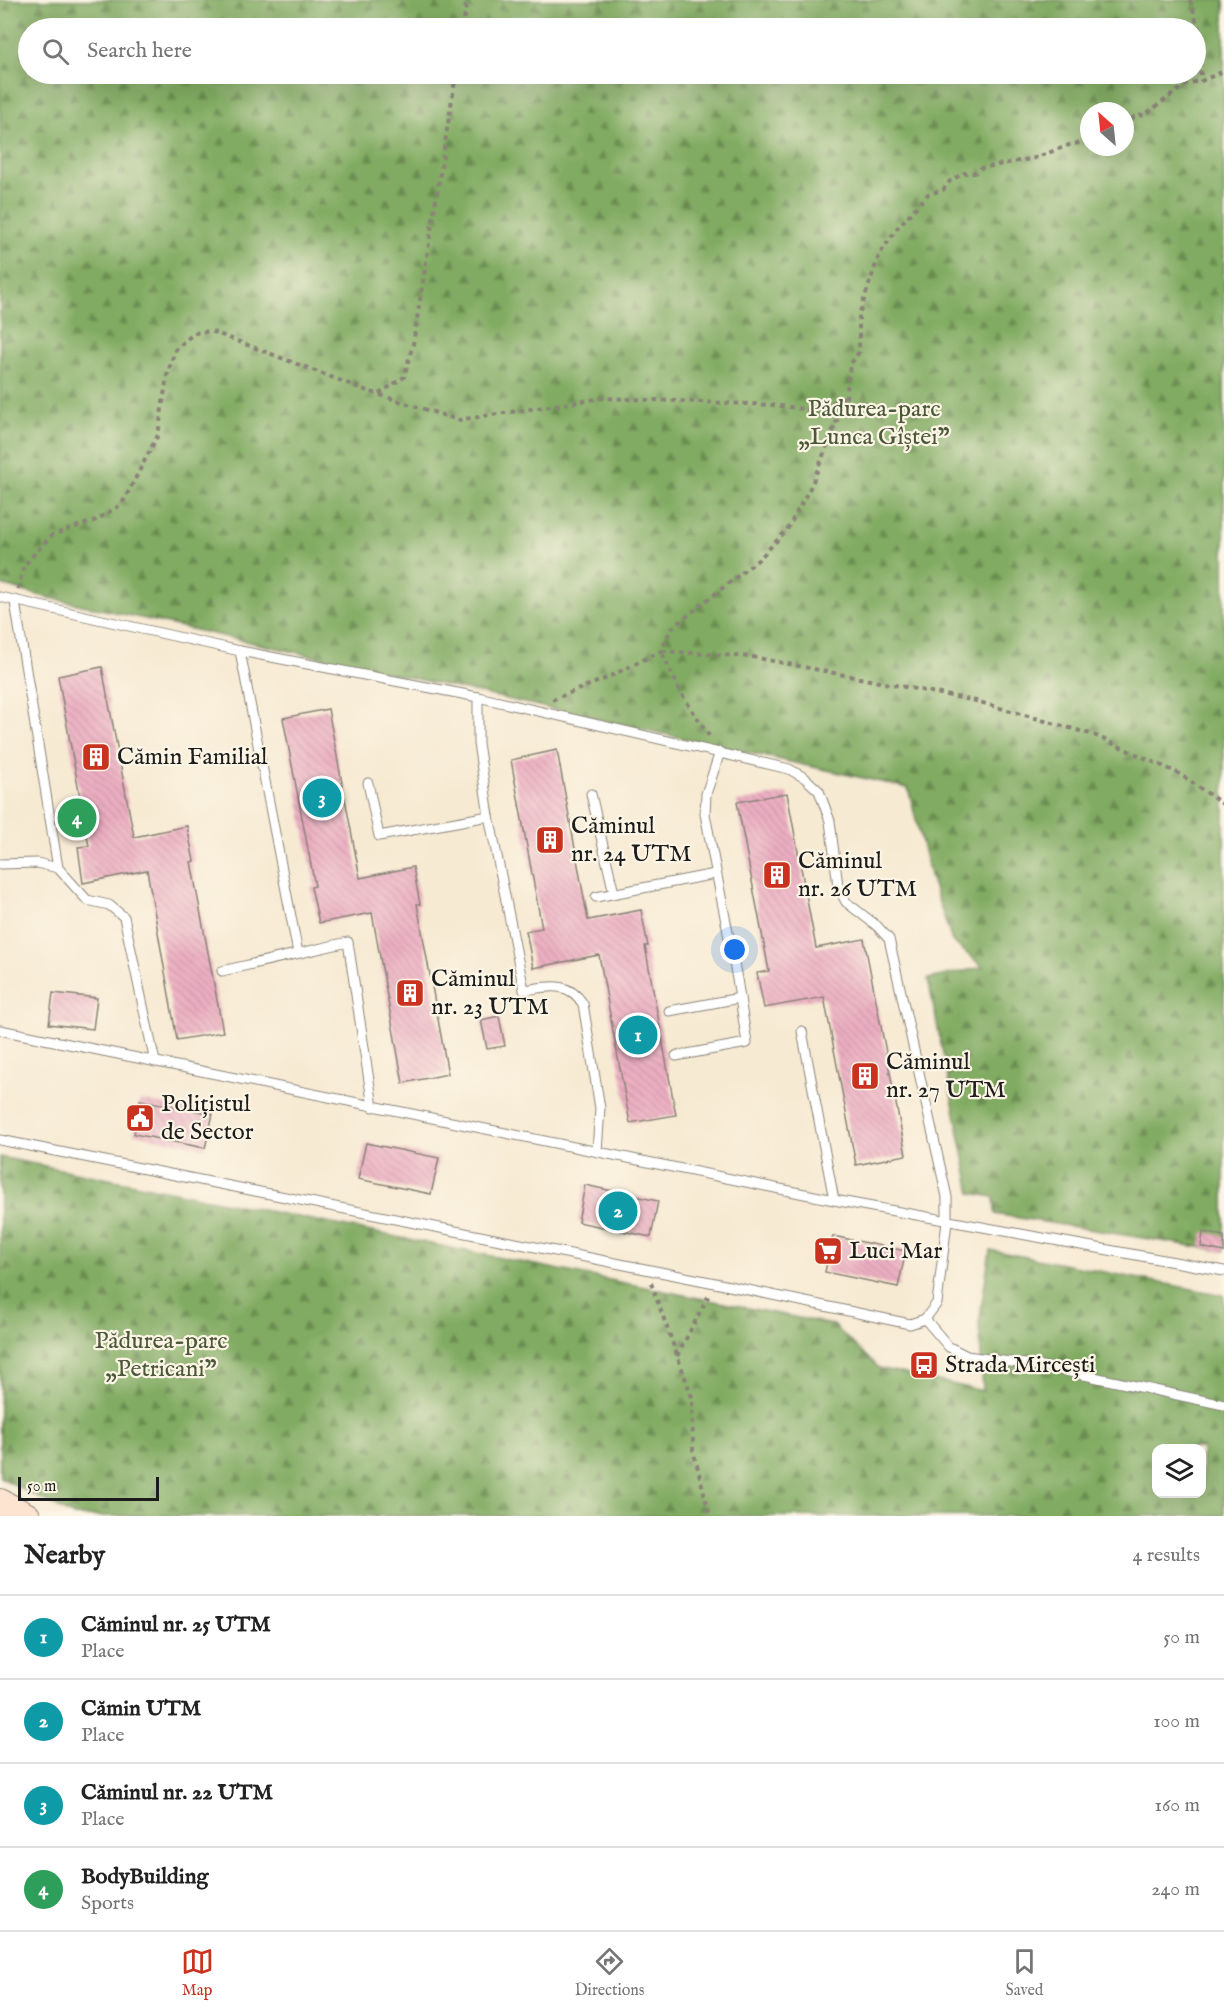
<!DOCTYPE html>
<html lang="en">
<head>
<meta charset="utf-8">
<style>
	:root { --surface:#fff; --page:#f2f2f2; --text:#222; --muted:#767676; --line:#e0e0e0; --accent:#c8321e }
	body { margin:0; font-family:"IM FELL English",serif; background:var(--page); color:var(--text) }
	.controls { position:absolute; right:18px; bottom:18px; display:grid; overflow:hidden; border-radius:12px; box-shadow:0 6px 24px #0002 }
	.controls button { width:54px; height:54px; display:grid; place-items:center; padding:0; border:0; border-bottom:2px solid var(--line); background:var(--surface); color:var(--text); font:30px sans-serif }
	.compass { position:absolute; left:1080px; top:102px; width:54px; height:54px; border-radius:50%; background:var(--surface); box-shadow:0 6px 24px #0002; rotate:333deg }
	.scale { position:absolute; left:18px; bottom:15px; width:141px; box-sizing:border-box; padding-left:6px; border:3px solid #1c1c1c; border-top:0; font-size:16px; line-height:21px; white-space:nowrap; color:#1c1c1c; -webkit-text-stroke:4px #fcf5e5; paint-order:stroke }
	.you { position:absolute; left:735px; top:950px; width:21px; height:21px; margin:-15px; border:4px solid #fff; border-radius:50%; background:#1a73e8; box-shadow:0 0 0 9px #1a73e833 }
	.badge { display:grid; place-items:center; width:39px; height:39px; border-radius:50%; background:var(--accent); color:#fff; font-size:20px; font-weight:700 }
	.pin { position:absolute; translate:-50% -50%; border:3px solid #fff; box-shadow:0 2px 6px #0006 }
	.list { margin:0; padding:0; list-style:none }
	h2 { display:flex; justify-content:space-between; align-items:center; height:78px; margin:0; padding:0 24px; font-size:26px }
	h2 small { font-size:20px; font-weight:400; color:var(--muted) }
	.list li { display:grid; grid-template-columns:39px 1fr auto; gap:18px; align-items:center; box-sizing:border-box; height:84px; padding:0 24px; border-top:2px solid var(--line) }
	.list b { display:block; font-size:22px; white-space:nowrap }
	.list p { margin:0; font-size:20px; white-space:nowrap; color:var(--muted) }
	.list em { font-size:20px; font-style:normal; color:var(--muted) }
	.icon { flex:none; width:33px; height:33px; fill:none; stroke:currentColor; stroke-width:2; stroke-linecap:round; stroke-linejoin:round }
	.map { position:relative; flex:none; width:1224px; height:1516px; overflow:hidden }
	.search { position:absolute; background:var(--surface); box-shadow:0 6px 24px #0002; left:18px; right:18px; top:18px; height:66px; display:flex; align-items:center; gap:15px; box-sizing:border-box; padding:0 21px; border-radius:33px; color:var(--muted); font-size:22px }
	.sheet { height:414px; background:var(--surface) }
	nav { display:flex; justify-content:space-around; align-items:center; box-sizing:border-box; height:84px; border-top:2px solid var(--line); background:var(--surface); font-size:16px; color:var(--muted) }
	nav a { display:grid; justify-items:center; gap:3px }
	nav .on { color:var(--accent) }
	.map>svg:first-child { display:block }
</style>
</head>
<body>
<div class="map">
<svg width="1224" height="1516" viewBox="0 0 1224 1516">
	<defs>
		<pattern id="forest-firs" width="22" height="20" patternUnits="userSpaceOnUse" patternTransform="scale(1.5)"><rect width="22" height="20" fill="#81ab62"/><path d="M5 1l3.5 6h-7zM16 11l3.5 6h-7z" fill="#698a50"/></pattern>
		<pattern id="building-back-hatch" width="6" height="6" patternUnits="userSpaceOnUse" patternTransform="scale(1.5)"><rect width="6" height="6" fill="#ecaec2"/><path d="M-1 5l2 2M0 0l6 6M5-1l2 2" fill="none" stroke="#ca95a6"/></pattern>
	</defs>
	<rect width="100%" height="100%" fill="#fcf5e5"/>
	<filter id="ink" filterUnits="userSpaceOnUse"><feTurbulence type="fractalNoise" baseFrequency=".0167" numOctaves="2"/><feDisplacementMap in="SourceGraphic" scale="12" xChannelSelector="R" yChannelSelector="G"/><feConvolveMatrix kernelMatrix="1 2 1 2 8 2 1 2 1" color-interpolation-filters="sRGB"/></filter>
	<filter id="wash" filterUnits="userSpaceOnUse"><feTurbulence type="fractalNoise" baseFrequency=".008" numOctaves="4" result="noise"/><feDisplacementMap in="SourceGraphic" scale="24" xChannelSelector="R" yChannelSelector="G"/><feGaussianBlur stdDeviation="1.35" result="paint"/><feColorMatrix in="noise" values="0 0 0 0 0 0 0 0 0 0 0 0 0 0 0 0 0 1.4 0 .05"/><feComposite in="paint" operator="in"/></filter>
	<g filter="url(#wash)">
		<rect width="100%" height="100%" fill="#f7ead3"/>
		<g fill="url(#forest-firs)" stroke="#4e643f" stroke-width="1.5" fill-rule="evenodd">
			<path d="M0,0H1224V1251L995,1214L994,1197L971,1193L928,979L983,967L952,941L931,879L908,788L46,597L0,585ZM28,28H1196V74H28ZM1089,111H1125V147H1089Z"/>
			<path d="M0,1157L833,1325L879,1368L983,1391L979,1323L990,1250L1224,1295V1516H74L0,1477ZM1156,1448H1202V1494H1156Z"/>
		</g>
		<g id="blocks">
			<g fill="url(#building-back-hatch)">
				<path d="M102,667L134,837L187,826L194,861L191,862L223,1032L177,1040L147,870L83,883L78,847L89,846L58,676Z"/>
				<path d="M328,709L360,878L413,867L420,904H417L448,1074L403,1083L372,913L319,923L311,887L315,886L283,718Z"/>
				<path d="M557,750L588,920L641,910L648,946H645L676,1115L630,1123L599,955L533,968L526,931L542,928L511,760Z"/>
				<path d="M787,793L816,948L864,939L906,1155L856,1165L824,997L764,1008L757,973L769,971L737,802Z"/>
				<path d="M53,993L97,998L93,1029L49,1024Z"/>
				<path d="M499,1016L505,1046L487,1049L481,1020Z"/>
				<path d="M140,1100L213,1114L205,1148L134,1134Z"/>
				<path d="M366,1143L439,1158L431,1194L358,1179Z"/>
				<path d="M585,1185L658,1201L651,1237L578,1222Z"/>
				<path d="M1203,1232L1224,1236V1252L1201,1247Z"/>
				<path d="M833,1236L906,1251L898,1287L825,1272Z"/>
			</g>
		</g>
	</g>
	<g filter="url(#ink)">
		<use href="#blocks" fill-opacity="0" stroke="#8a8378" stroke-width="1.5"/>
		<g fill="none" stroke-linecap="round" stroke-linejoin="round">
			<g stroke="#8a8378" stroke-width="11">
				<g id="service">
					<path d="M0,597L240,651L478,697L789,769L805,778L819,791L830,821L838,886L846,902L877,926L889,939L947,1197V1222L937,1303L925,1319L910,1324L715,1283L0,1140"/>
					<path d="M15,602L58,868L87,900L109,905L124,917L155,1062"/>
					<path d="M240,651L298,953"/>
					<path d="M478,697V743L489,816L524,990C548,987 568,980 583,1004L600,1108L597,1152"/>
					<path d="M368,783L379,836L489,816"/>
					<path d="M591,794L614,893"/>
					<path d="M0,864L37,863L58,868"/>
					<path d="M596,897L715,874"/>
					<path d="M222,971L348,942L373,1107"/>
					<path d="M669,1011L740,998"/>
					<path d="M0,1030L834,1200L1224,1271"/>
					<path d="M802,1031L834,1200"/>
					<path d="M676,1056L747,1043L737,979L705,814L706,794L720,752"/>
					<path d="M925,1319L949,1347L967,1356L1047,1367L1224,1405"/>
				</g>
			</g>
			<g stroke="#8a8378" stroke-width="28">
				<path id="secondary" d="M0,1502L27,1516"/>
			</g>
			<g stroke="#8a8378" stroke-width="4" stroke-dasharray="4.5 4.5" stroke-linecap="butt">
				<path d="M1190,0L1199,30L1201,81"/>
				<path d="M463,28L467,0"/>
				<path d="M1125,126L1134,117L1146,114L1188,83L1201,81L1224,71"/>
				<path d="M379,394L404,377L413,344L456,74"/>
				<path d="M18,589L24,565L52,535L96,520L122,504L158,435L167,376L175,350L194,333L211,331L365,390L458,420L603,398L773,405L811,410L846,397"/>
				<path d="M552,700L607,678L661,651L671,629L759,559L787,530L812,484L846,397L850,365L859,352V315L879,255L898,227L928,194L943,190L950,181L964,173H974L981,168L1035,158L1069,145L1089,141"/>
				<path d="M709,736L681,693L661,651L753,657L976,701L1094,735L1180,774L1224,805"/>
				<path d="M651,1283L692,1397L693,1450L710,1516"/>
				<path d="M677,1356L710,1293"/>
			</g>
			<use href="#service" stroke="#fff" stroke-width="9"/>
			<use href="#secondary" stroke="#fde4d1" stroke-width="26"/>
		</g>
	</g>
	<defs>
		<g id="building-square" transform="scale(1.5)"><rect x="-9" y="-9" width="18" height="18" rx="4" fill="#c8321e" stroke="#fcf5e5"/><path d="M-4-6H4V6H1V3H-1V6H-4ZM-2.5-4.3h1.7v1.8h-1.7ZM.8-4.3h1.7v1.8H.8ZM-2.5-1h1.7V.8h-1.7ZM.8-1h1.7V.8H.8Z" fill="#fff"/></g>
		<g id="civic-square" transform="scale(1.5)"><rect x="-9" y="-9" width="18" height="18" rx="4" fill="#c8321e" stroke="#fcf5e5"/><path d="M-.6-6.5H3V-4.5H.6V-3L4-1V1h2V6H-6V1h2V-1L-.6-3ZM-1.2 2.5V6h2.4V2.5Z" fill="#fff"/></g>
		<g id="supermarket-square" transform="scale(1.5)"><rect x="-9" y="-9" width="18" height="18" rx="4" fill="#c8321e" stroke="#fcf5e5"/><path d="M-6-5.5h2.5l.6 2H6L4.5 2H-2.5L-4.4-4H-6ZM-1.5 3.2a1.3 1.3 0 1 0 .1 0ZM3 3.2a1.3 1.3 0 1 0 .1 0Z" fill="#fff"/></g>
		<g id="bus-square" transform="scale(1.5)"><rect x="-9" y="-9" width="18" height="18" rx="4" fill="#c8321e" stroke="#fcf5e5"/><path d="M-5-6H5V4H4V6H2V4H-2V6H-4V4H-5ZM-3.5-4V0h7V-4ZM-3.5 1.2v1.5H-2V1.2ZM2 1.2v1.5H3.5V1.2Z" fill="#fff"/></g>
	</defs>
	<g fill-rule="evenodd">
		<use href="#building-square" x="96" y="757"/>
		<use href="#building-square" x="550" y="840"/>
		<use href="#building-square" x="777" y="875"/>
		<use href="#building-square" x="410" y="993"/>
		<use href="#building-square" x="865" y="1076"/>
		<use href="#civic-square" x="140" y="1118"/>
		<use href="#supermarket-square" x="828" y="1251"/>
		<use href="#bus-square" x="924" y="1365"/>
	</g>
	<g text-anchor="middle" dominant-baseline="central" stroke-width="4.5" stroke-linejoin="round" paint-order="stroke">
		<g font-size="24" fill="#4b5839" stroke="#fcf5e5">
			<text x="874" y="409">Pădurea-parc<tspan x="874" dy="28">„Lunca Gîștei”</tspan></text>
			<text x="161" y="1341">Pădurea-parc<tspan x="161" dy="28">„Petricani”</tspan></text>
		</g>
		<g font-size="24" fill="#1c1c1c" stroke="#fcf5e5" text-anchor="start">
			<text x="117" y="757">Cămin Familial</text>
			<text x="571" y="826">Căminul<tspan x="571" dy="28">nr. 24 UTM</tspan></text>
			<text x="798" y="861">Căminul<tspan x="798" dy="28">nr. 26 UTM</tspan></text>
			<text x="431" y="979">Căminul<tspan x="431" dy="28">nr. 23 UTM</tspan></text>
			<text x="886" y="1062">Căminul<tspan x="886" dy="28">nr. 27 UTM</tspan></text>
			<text x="161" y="1104">Polițistul<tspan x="161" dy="28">de Sector</tspan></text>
			<text x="849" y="1251">Luci Mar</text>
			<text x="945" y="1365">Strada Mircești</text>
		</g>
	</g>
</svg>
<div class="controls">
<button><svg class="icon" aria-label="layers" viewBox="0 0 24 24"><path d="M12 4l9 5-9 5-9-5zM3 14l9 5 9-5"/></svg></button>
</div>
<svg class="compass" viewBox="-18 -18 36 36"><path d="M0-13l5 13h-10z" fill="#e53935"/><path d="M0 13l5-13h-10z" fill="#767676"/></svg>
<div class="scale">50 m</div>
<div class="you"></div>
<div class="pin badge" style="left:638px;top:1035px;background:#0f9aa8">1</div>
<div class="pin badge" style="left:618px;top:1211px;background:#0f9aa8">2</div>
<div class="pin badge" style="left:322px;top:798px;background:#0f9aa8">3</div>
<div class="pin badge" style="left:77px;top:818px;background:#2e9e5b">4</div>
<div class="search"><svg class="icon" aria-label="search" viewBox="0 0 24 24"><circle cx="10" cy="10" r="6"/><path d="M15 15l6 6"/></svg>Search here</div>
</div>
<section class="sheet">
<h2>Nearby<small>4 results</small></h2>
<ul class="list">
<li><span class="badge" style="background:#0f9aa8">1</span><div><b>Căminul nr. 25 UTM</b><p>Place</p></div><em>50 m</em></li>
<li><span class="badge" style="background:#0f9aa8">2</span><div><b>Cămin UTM</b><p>Place</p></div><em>100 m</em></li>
<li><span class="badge" style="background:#0f9aa8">3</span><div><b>Căminul nr. 22 UTM</b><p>Place</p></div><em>160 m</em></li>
<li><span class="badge" style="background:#2e9e5b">4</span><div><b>BodyBuilding</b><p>Sports</p></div><em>240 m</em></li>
</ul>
</section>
<nav>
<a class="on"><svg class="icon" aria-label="map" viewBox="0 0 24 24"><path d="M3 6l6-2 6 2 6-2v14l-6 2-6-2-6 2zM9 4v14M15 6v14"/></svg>Map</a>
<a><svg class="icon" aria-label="directions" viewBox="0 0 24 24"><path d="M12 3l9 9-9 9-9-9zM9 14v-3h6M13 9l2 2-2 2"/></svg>Directions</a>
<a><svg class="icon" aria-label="saved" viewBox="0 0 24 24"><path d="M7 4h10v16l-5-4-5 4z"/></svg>Saved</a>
</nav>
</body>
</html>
